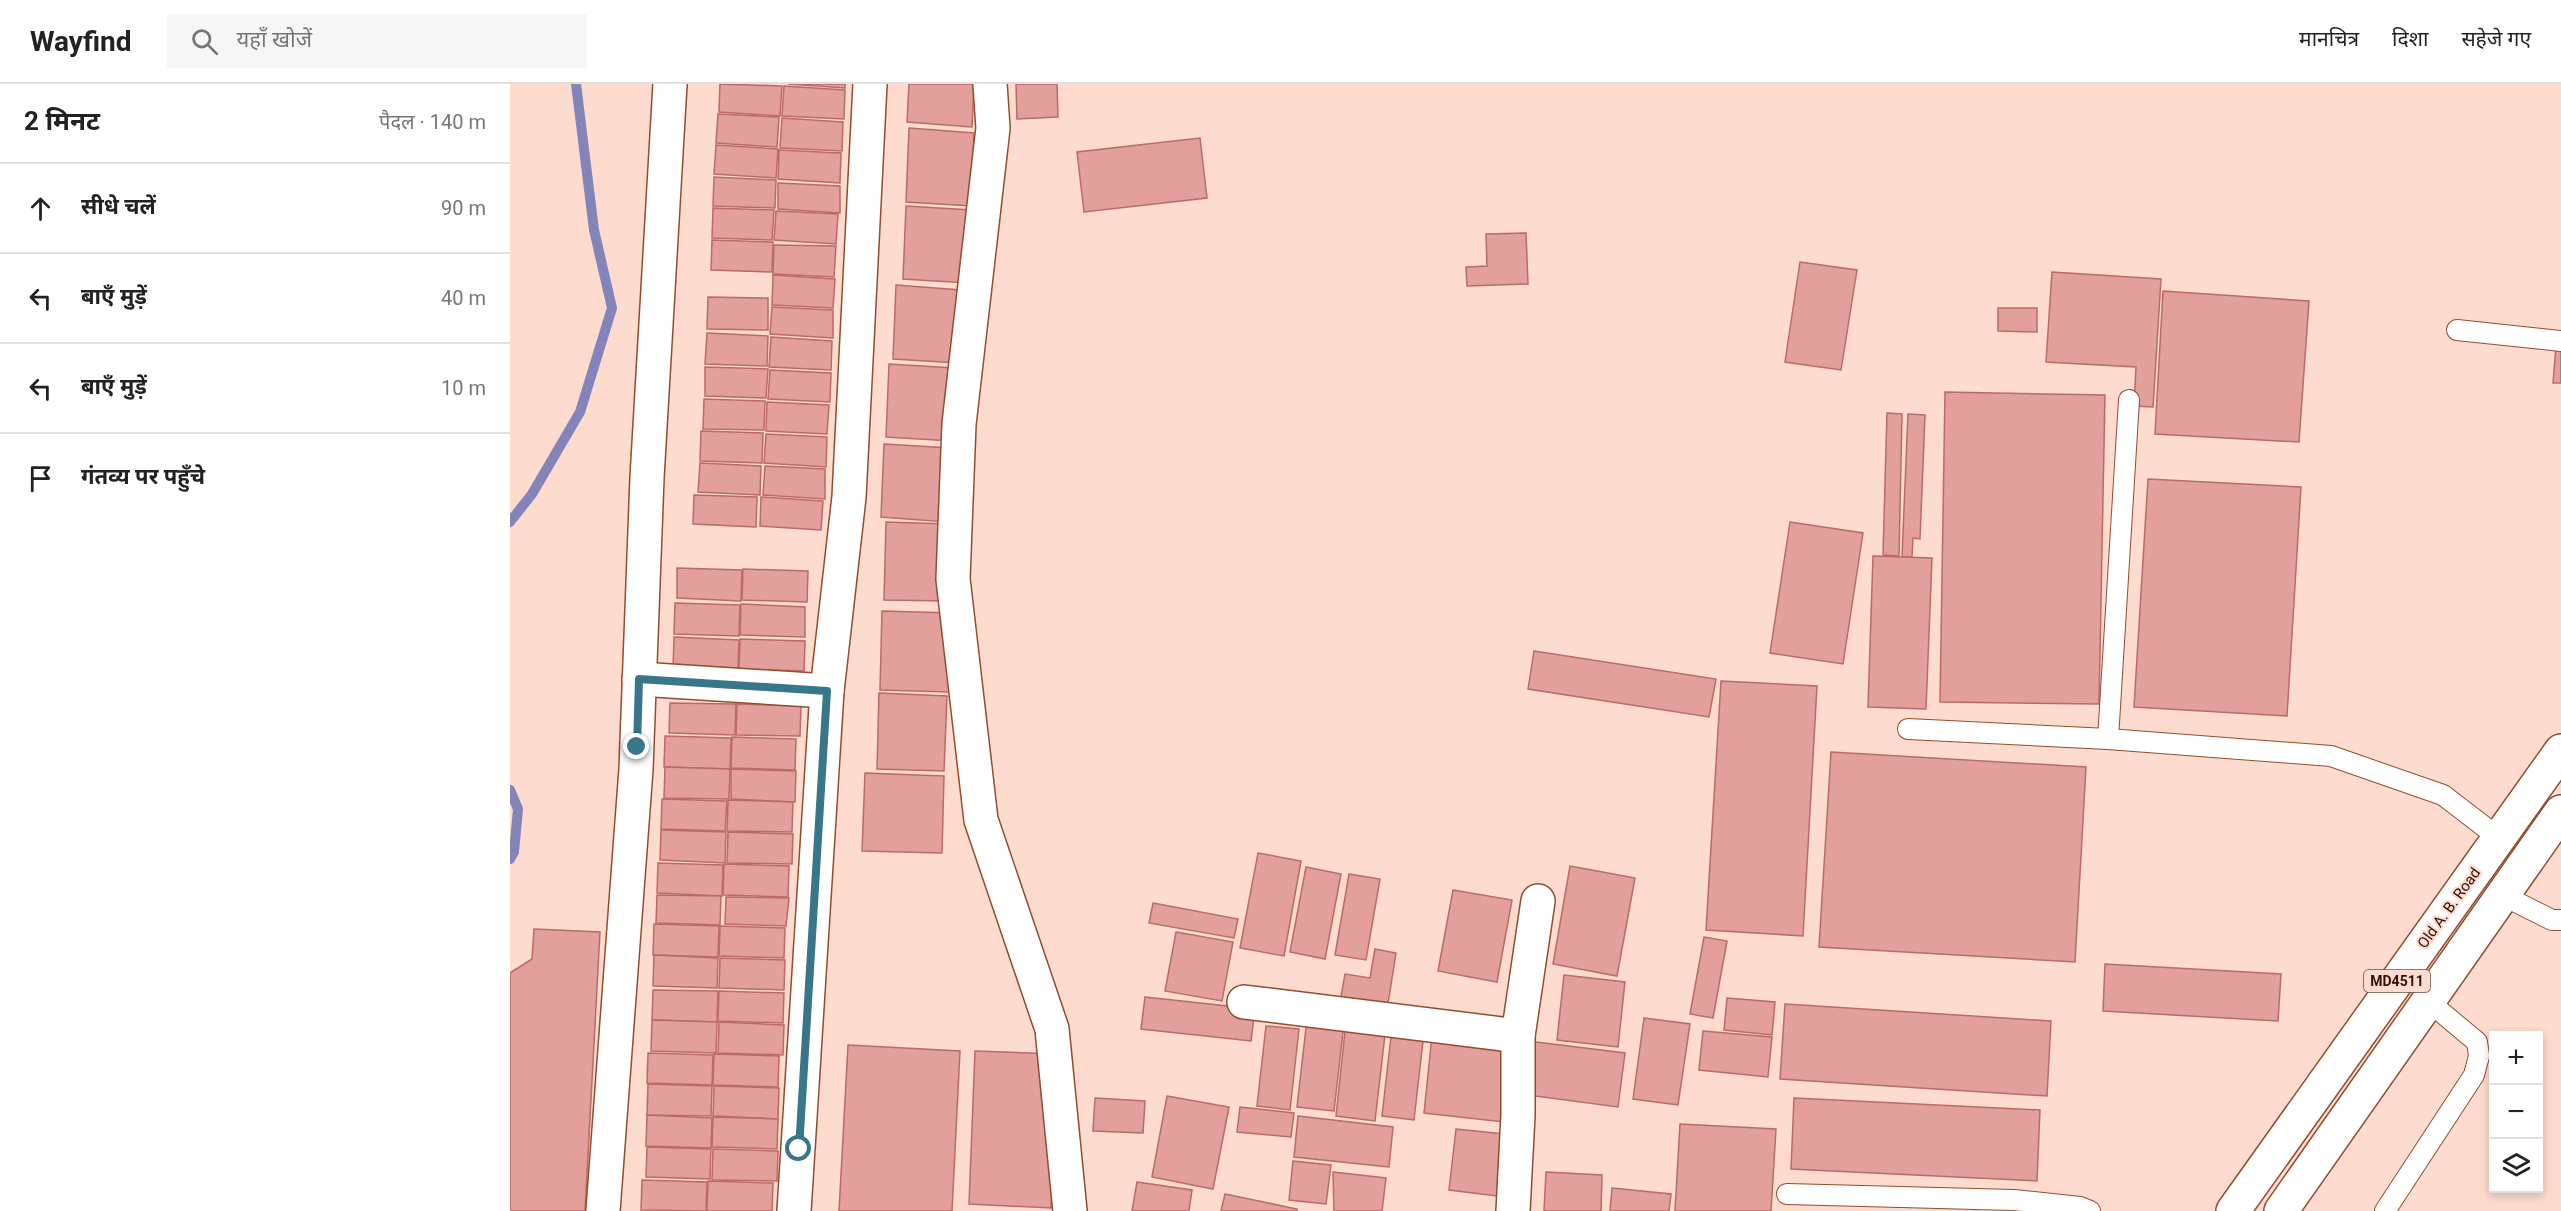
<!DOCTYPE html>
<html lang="hi">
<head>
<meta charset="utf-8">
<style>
	:root { --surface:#fff; --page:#f6f6f6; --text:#222; --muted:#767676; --line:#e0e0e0 }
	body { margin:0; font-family:Roboto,"Noto Sans Devanagari",sans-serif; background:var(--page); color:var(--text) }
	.controls { position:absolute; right:18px; bottom:18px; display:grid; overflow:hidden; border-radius:0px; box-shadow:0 3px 9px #0003 }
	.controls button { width:54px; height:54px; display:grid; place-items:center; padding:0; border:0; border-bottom:2px solid var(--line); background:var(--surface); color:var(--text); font:30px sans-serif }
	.stop { position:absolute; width:18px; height:18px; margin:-14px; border:4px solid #37768b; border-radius:50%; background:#fff }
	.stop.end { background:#37768b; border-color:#fff; box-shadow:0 2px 6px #0008 }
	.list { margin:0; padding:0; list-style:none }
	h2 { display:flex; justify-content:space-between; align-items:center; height:78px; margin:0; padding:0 24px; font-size:26px }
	h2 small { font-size:20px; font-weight:400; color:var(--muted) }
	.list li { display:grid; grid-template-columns:39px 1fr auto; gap:18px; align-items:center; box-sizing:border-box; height:90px; padding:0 24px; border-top:2px solid var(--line) }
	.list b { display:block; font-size:22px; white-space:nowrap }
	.list em { font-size:20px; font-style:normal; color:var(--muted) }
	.icon { flex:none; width:33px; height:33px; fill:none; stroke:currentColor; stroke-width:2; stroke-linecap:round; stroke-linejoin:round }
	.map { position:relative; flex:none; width:2051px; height:1127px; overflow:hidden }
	header { display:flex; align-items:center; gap:36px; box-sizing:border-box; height:84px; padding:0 30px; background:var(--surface); border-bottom:2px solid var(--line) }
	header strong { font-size:28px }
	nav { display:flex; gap:33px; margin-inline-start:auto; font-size:21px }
	.search { width:420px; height:54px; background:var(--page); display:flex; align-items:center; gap:15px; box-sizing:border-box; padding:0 21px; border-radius:0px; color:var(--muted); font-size:22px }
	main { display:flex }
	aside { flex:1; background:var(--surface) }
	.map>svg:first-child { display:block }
</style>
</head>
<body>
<header>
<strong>Wayfind</strong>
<div class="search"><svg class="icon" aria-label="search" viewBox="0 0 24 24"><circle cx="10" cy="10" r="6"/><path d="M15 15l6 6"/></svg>यहाँ खोजें</div>
<nav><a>मानचित्र</a><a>दिशा</a><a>सहेजे गए</a></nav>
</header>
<main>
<aside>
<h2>2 मिनट<small>पैदल · 140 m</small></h2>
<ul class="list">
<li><svg class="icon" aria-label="ahead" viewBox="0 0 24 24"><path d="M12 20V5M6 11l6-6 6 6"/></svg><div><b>सीधे चलें</b></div><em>90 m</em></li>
<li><svg class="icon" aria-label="left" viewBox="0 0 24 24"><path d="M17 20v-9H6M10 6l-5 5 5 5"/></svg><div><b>बाएँ मुड़ें</b></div><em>40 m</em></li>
<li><svg class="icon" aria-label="left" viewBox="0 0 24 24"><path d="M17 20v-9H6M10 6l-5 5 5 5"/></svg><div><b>बाएँ मुड़ें</b></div><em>10 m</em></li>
<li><svg class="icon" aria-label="arrive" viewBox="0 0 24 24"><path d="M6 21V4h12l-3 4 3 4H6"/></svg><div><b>गंतव्य पर पहुँचे</b></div></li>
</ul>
</aside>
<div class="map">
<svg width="2051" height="1127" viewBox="0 0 2051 1127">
	<rect width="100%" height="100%" fill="#fddbce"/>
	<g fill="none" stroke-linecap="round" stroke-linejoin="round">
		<g stroke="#8384ba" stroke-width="10">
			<path d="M0,438L22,410L70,328L102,224L84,146L66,0"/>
			<path d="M0,706L8,725L4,768L0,775"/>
		</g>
	</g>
	<g fill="#e29f9b" stroke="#bc6a67" stroke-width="1.5">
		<path d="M210,0L272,2L270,32L209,28Z"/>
		<path d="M278,0H335V4Z"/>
		<path d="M399,0H464L462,43L397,38Z"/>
		<path d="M506,0H547L548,33L507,35Z"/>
		<path d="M274,2L335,6L334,35L272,32Z"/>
		<path d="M208,30L269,33L267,63L206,59Z"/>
		<path d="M272,34L333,38L332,67L270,64Z"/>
		<path d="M399,44L464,49L461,122L396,118Z"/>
		<path d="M690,54L697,114L574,128L567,68Z"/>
		<path d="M206,61L268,65L266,94L204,90Z"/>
		<path d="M269,66L331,69L330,99L268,95Z"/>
		<path d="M204,93L266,96L265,124L203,122Z"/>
		<path d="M268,99L330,102V129L268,125Z"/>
		<path d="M396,122L461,126L458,199L393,195Z"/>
		<path d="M203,124L264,126L262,156L202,154Z"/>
		<path d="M266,127L328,130L326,160L264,156Z"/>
		<path d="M1016,149L1018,200L957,202L956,183L977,182L976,150Z"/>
		<path d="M202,156L263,158L262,188L201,186Z"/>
		<path d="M264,161L326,162L324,193L263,190Z"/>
		<path d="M1290,178L1347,186L1331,286L1275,278Z"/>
		<path d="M1542,188L1651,195L1643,323L1624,322L1626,283L1536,278Z"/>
		<path d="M263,191L325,195L323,224L262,221Z"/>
		<path d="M386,201L451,206L448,279L383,275Z"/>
		<path d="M1653,207L1799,217L1789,358L1645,350Z"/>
		<path d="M198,213L258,214V246L197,245Z"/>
		<path d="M262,223L323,226V254L260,250Z"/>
		<path d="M1488,224H1527V248L1488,247Z"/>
		<path d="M197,249L258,252L257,282L195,280Z"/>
		<path d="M261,253L322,257L321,286L259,283Z"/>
		<path d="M2046,262L2051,263V299H2043Z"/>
		<path d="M379,280L444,284L442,357L376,353Z"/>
		<path d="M195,283L258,285L256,314L195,312Z"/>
		<path d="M260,286L321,289L320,318L258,315Z"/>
		<path d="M1435,308L1595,311L1589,620L1430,618Z"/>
		<path d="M194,315L255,317L254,346L193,345Z"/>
		<path d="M257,318L319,321L317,350L256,347Z"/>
		<path d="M1377,329L1392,330L1389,472L1373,471Z"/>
		<path d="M1398,330L1415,331L1410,455L1403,454L1402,473H1392Z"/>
		<path d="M191,347L253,349L252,379L190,377Z"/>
		<path d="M256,350L317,353L316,383L254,379Z"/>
		<path d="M374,360L440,364L437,438L371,433Z"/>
		<path d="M190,379L251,382L250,411L188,408Z"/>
		<path d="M255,382L315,385V415L253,411Z"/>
		<path d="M1638,395L1791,403L1777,632L1624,623Z"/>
		<path d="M184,411L247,413L246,443L183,440Z"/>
		<path d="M251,413L313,417L311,446L250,442Z"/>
		<path d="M376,438L439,440L437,517L374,516Z"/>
		<path d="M1280,438L1353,449L1333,580L1260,569Z"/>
		<path d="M1363,472L1422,474L1416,625L1358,623Z"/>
		<path d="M167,484L232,486L231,517L167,514Z"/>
		<path d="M233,485L298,487L297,518L232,516Z"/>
		<path d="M165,519L230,521L229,552L164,550Z"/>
		<path d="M231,520L295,523V553L230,551Z"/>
		<path d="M372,527L442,529L439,608L370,606Z"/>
		<path d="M164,553L229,556L228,586L163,584Z"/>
		<path d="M230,555L295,557L294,587L229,585Z"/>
		<path d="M1024,567L1206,595L1199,633L1018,605Z"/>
		<path d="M1211,597L1307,602L1293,852L1196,846Z"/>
		<path d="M369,609L437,612L434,687L367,685Z"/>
		<path d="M160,619L226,620L225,651L159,649Z"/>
		<path d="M227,620L291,622L290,652L226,651Z"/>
		<path d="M155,652L221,654L220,685L154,683Z"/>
		<path d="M222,653L286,655L285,686L221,684Z"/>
		<path d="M1321,668L1576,683L1565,878L1309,863Z"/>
		<path d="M155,683L220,685L219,715L154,714Z"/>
		<path d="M221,685L286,687L285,718L221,715Z"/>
		<path d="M355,689L434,692L432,769L352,767Z"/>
		<path d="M152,715L217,717L215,747L151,745Z"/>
		<path d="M218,716L283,718L282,748L217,747Z"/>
		<path d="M151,746L216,748L215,779L150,776Z"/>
		<path d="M218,748L283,750L282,780L217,779Z"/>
		<path d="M748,769L791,777L774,872L730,864Z"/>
		<path d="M148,779L213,781L212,812L147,809Z"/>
		<path d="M214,780L279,782L278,813L213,811Z"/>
		<path d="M1060,782L1125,794L1107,892L1043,880Z"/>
		<path d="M796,783L831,790L815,875L780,868Z"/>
		<path d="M839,790L870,795L856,876L825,871Z"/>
		<path d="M943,806L1002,816L987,898L928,887Z"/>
		<path d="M147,811L211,812L210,841L146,839Z"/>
		<path d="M216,813L279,814L276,842L215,840Z"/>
		<path d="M643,819L728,835L724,854L639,839Z"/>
		<path d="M144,840L209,842L208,873L143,871Z"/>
		<path d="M210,842L275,844L274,874L209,872Z"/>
		<path d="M24,845L90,848L75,1127H0V889L22,875Z"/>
		<path d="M666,848L723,858L712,917L655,907Z"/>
		<path d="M1194,853L1217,857L1203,934L1180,930Z"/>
		<path d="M865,865L886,869L877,926L830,918L835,890L860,894Z"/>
		<path d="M144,871L208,874L207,904L143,902Z"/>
		<path d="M210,874L275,876L274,906L209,904Z"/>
		<path d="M1595,880L1771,890L1768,937L1593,927Z"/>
		<path d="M1054,891L1115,898L1108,963L1047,956Z"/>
		<path d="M143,906L208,907L207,938L142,936Z"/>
		<path d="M209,907L274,909L273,939L208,937Z"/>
		<path d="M635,913L745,925L741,957L631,945Z"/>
		<path d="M1217,914L1265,918L1262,951L1214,946Z"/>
		<path d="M1275,920L1541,937L1537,1012L1270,995Z"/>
		<path d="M1134,934L1180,940L1168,1021L1123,1015Z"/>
		<path d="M797,935L834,939L824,1027L787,1023Z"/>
		<path d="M142,936L207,938L206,969L141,967Z"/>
		<path d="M209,938L274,941L273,971L208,969Z"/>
		<path d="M756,942L789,945L780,1026L747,1022Z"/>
		<path d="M835,947L875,951L865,1037L826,1032Z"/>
		<path d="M1193,947L1262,953L1258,993L1189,986Z"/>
		<path d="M922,952L1002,961L994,1038L914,1029Z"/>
		<path d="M881,953L913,957L904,1036L872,1032Z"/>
		<path d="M1018,957L1115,969L1108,1023L1011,1010Z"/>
		<path d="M338,961L450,967L442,1127H329Z"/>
		<path d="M465,967L548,970L541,1124L459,1120Z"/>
		<path d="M138,969L203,971L202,1001L137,999Z"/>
		<path d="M204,970L269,972L268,1003L203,1001Z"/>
		<path d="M138,1000L202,1002L201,1032L137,1031Z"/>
		<path d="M204,1002L269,1004L268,1035L203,1032Z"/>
		<path d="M657,1012L719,1023L703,1105L642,1093Z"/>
		<path d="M585,1014L635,1017L633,1049L583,1047Z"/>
		<path d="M1284,1014L1530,1026L1527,1097L1281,1085Z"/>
		<path d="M730,1023L784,1029L781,1053L727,1048Z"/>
		<path d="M137,1031L202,1034L201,1064L136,1062Z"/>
		<path d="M788,1032L883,1043L879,1083L784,1073Z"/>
		<path d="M203,1033L268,1035L267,1065L202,1063Z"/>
		<path d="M1170,1040L1266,1045L1261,1127H1165Z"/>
		<path d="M946,1045L994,1050L987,1112L939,1106Z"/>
		<path d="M137,1063L201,1065L200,1095L136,1093Z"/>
		<path d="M203,1065L268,1067L267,1097L202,1096Z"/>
		<path d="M783,1077L821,1081L816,1120L779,1116Z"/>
		<path d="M823,1088L876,1094L872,1127H824Z"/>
		<path d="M1036,1088L1092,1091L1091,1127H1034Z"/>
		<path d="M132,1096L197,1098L196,1127L131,1126Z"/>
		<path d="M198,1097L263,1099L262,1127H197Z"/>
		<path d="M627,1098L682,1106L679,1127H622Z"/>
		<path d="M1102,1104L1161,1110L1159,1127H1100Z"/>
		<path d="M715,1110L787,1125V1127H711Z"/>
	</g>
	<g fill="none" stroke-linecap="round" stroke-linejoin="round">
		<g stroke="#934c2e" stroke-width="22">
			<g id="lane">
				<path d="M1947,246L2051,257"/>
				<path d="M1398,645L1598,655L1821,672L1933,711L1989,754"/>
				<path d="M1598,655L1619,316"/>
				<path d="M1992,811L2042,836H2051"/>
				<path d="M1277,1110L1504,1116L1570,1123L1580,1127"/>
				<path d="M1875,1127L1964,991L1969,972L1967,958L1918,917"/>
			</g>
		</g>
		<g stroke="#934c2e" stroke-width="36">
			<g id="street">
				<path d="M480,0L483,44L449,340L443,495L471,736L542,945L560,1127"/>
				<path d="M129,595L317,607L339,413L360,0"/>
				<path d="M734,918L1008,952"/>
				<path d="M93,1127L126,685L137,394L160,0"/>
				<path d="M284,1127L317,607"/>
				<path d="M1003,1127L1008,1031V952L1028,817"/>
			</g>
		</g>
		<g stroke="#934c2e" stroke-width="36">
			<g id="primary">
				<path d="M1723,1127L2051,667"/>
				<path d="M1771,1127L2051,728"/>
			</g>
		</g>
		<use href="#lane" stroke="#fff" stroke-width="20"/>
		<use href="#street" stroke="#fff" stroke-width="33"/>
		<use href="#primary" stroke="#fff" stroke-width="33"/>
	</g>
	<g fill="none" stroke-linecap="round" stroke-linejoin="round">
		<path stroke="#37768b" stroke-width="8" d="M127,663L129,595L317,607L289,1065"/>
	</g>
	<g text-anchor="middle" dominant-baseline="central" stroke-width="4.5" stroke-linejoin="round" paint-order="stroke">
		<rect fill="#fddbce" stroke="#6d4e42" stroke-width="1.5" x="1854" y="886" width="66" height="22" rx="4.5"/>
		<g font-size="14" font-weight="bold" fill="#2f1206">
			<text x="1887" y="897">MD4511</text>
		</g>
		<g font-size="15" fill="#2f1206" stroke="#fddbce">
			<text transform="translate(1939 824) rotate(-54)">Old A. B. Road</text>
		</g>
	</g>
</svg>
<div class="controls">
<button>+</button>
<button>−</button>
<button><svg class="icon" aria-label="layers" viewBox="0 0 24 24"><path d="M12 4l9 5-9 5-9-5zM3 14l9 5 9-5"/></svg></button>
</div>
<div class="stop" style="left:289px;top:1065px"></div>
<div class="stop end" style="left:127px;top:663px"></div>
</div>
</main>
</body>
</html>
